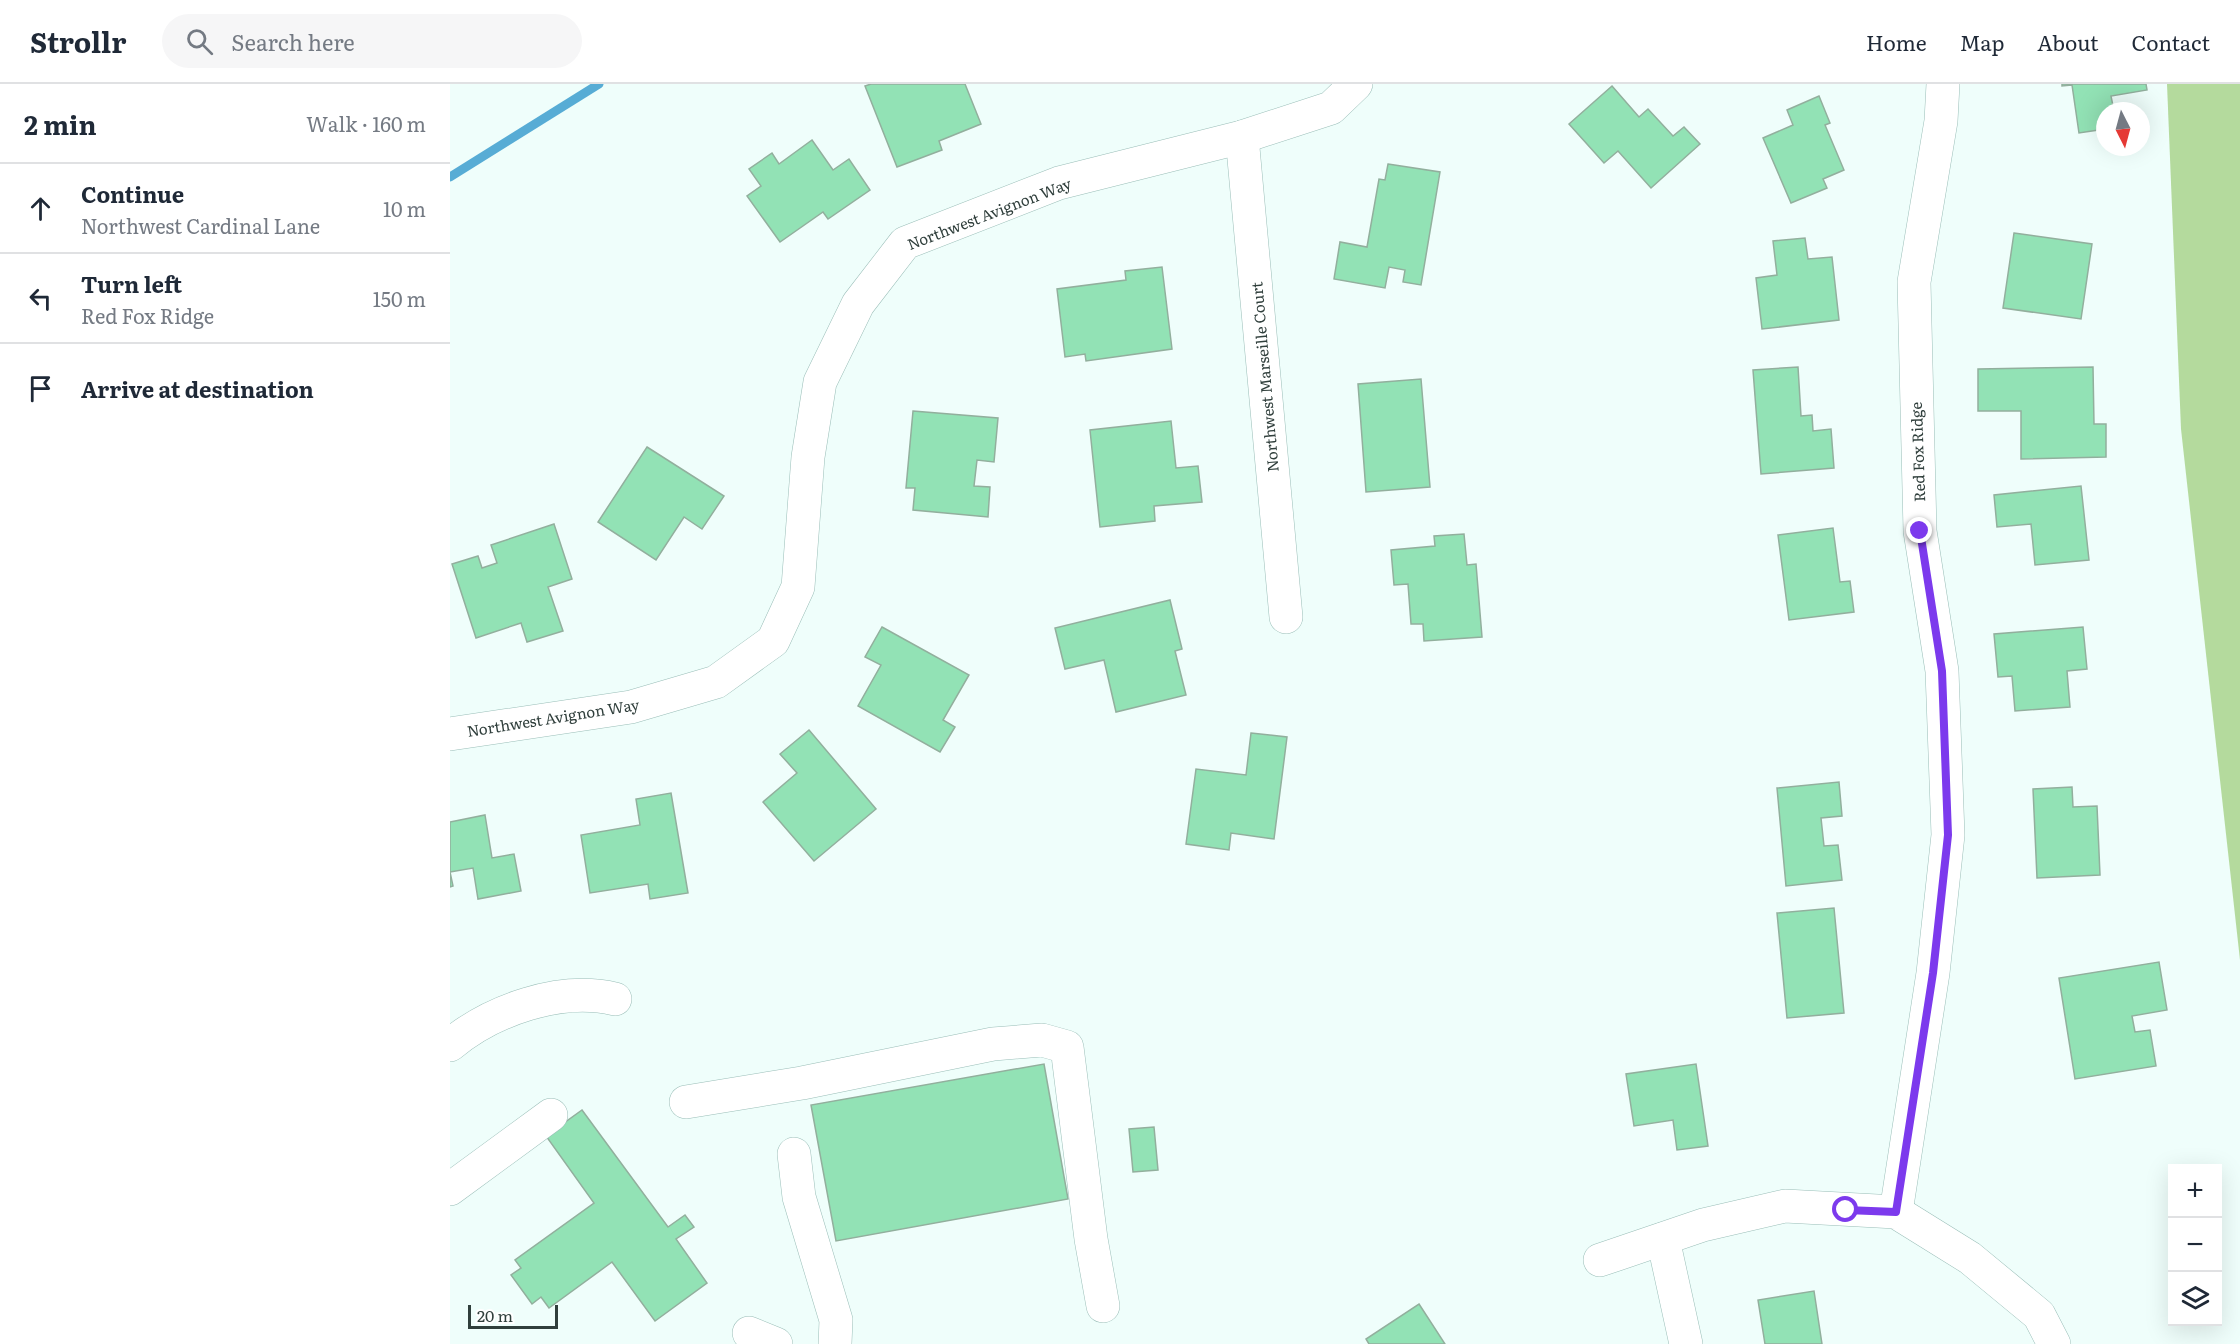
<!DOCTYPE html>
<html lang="en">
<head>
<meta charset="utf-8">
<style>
	:root { --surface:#fff; --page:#f6f6f7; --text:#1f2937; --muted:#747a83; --line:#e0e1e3 }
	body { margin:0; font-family:Literata,serif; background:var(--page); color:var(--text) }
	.controls { position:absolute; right:18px; bottom:18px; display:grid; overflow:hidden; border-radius:0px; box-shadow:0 6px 24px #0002 }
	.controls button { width:54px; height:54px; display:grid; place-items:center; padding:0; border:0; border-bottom:2px solid var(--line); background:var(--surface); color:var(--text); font:30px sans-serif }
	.compass { position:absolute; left:1646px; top:18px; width:54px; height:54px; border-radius:50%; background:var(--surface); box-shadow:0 6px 24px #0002; rotate:174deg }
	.scale { position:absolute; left:18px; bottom:15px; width:90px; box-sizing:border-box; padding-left:6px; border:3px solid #303f3c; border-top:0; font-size:16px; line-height:21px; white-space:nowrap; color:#303f3c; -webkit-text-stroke:4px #fff; paint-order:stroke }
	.stop { position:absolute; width:18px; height:18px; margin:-14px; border:4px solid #7c3aed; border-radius:50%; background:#fff }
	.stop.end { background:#7c3aed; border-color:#fff; box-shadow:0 2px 6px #0008 }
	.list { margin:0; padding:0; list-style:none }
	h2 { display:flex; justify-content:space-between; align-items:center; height:78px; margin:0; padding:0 24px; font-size:26px }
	h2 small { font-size:20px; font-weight:400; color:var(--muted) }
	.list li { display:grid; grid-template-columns:39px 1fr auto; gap:18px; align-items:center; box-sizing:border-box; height:90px; padding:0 24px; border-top:2px solid var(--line) }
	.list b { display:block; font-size:22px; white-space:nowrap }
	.list p { margin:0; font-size:20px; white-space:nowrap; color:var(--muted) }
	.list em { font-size:20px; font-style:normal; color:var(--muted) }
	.icon { flex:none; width:33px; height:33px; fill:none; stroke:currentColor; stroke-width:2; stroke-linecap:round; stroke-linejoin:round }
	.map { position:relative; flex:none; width:1790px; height:1260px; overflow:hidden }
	header { display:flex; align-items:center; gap:36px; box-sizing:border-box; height:84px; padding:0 30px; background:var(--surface); border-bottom:2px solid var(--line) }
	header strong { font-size:28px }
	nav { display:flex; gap:33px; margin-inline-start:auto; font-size:21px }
	.search { width:420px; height:54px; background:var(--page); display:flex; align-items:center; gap:15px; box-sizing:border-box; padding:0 21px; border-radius:33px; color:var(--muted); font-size:22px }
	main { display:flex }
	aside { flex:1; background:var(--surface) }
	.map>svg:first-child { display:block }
</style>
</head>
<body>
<header>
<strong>Strollr</strong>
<div class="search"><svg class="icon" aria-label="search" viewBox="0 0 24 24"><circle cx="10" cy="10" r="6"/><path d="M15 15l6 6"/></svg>Search here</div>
<nav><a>Home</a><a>Map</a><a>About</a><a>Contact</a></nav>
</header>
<main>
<aside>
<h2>2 min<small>Walk · 160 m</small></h2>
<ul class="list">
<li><svg class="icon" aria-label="ahead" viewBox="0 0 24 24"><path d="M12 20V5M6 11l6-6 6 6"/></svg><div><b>Continue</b><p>Northwest Cardinal Lane</p></div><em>10 m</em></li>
<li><svg class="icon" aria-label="left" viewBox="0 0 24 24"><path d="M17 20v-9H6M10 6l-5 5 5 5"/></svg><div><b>Turn left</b><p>Red Fox Ridge</p></div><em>150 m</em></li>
<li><svg class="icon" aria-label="arrive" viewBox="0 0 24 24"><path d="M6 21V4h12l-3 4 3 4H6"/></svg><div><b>Arrive at destination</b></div></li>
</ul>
</aside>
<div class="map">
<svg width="1790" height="1260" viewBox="0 0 1790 1260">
	<rect width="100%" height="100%" fill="#effefb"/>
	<path fill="#b4da9d" d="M1717,0H1790V876L1731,345Z"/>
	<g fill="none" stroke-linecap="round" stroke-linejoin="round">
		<path stroke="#57acd5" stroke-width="9" d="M0,93L149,0"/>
	</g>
	<g fill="#92e2b5" stroke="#92af9d" stroke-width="1.5">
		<path d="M421,0H515L531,40L489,57L492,66L447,83L415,2Z"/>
		<path d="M1612,0H1696L1697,6L1661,12L1664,27H1655V45L1629,49L1622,1L1612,2Z"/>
		<path d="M1162,2L1189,33L1198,25L1223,52L1234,43L1250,60L1201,104L1168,67L1154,79L1119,40Z"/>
		<path d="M1369,12L1380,39L1375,41L1394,86L1373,95L1377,104L1341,119L1313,54L1343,41L1337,26Z"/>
		<path d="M362,56L383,86L399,75L420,106L378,135L373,128L330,158L297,112L311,102L299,85L322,69L329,80Z"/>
		<path d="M938,80L990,88L971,201L953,198L955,186L939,183L935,204L884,195L890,158L917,163L929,95L935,96Z"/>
		<path d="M1564,149L1642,160L1631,235L1553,224Z"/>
		<path d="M1355,154L1358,175L1382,173L1389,236L1312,245L1306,194L1327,191L1323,157Z"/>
		<path d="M712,183L722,265L636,277L635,270L615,273L607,205L676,196L675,187Z"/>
		<path d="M1348,283L1351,332L1362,331L1363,347L1381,345L1384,384L1311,390L1303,286Z"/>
		<path d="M1643,283L1644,340H1656V373L1571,375V327H1528V285Z"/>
		<path d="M971,295L980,403L916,408L908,300Z"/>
		<path d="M463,327L548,334L544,378L527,376L524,402L540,403L538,433L463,426L465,404H456Z"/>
		<path d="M721,337L726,384L748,382L752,418L704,422L705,437L650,443L640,346Z"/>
		<path d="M197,363L274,412L252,445L234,433L206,476L148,438Z"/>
		<path d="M1631,402L1639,476L1585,481L1581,440L1547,443L1544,411Z"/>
		<path d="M104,440L122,495L98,503L113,547L77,558L71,539L26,554L2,480L28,472L32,484L47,479L41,461Z"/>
		<path d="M1383,444L1390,498L1400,497L1404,528L1339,536L1328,451Z"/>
		<path d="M1014,450L1017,481L1026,480L1032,553L974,557L973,540H961L958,500L944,501L941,466L985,462L984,452Z"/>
		<path d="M720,516L732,565L725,567L736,611L666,628L654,576L615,585L605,544Z"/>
		<path d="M432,543L519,591L493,636L505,643L490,668L408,622L431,581L415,573Z"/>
		<path d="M1633,543L1637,585L1617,587L1620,623L1565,627L1562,592L1548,593L1544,550Z"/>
		<path d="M359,646L426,725L364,777L313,718L347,689L330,670Z"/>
		<path d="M801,649L837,653L824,755L781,749L779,766L736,760L746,685L796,691Z"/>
		<path d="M1389,698L1392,732L1371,734L1374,762L1388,761L1392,796L1336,802L1327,704Z"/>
		<path d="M1622,703L1623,723L1647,722L1650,791L1587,794L1583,705Z"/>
		<path d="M221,709L238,809L200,815L198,800L140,809L131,751L190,741L186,715Z"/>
		<path d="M35,731L42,774L64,770L71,807L28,815L23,784L0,788L3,802L0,803V738Z"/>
		<path d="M1384,824L1394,929L1337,934L1327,829Z"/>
		<path d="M1709,878L1717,926L1682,932L1685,948L1700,946L1706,982L1625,995L1609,894Z"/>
		<path d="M594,980L618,1115L386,1157L361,1021Z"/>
		<path d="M1246,980L1258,1062L1227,1066L1223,1036L1184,1042L1176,990Z"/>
		<path d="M132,1026L218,1143L235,1131L244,1143L226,1155L257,1199L205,1237L162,1178L99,1224L91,1213L82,1220L61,1191L71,1184L65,1176L144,1119L96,1052Z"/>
		<path d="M704,1043L708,1086L683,1088L679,1045Z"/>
		<path d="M1364,1207L1372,1260H1315L1308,1216Z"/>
		<path d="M969,1220L995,1260H919L916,1255Z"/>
	</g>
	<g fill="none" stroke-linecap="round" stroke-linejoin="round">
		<g stroke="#9abeb8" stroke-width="34">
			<g id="minor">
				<path d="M792,53L836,533"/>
				<path d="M0,650L181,623L266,598L323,557L348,503L358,373L370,298L408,220L455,159L609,99L792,53L881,24L906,0"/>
				<path d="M0,961C42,926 110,902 165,915"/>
				<path d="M236,1018L352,999L543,960L592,956L617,963L641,1155L653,1222"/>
				<path d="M344,1070L349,1113L386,1236L385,1260"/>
				<path d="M0,1105L101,1031"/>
				<path d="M1446,1128L1483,889L1498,751L1492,587L1470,447L1464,198L1491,37L1493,0"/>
				<path d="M1213,1155L1236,1260"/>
				<path d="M1150,1176L1253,1141L1335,1122L1446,1128L1520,1174L1589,1231L1604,1260"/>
				<path d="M299,1249L326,1260"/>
			</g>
		</g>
		<use href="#minor" stroke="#fff" stroke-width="33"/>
	</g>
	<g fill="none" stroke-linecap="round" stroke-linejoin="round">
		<path stroke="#7c3aed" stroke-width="8" d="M1396,1126L1446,1128L1483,889L1498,751L1492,587L1470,447"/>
	</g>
	<g text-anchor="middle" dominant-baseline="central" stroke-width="5" stroke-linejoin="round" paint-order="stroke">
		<g font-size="15" fill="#303f3c" stroke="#fff">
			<text transform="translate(539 129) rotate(-21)">Northwest Avignon Way</text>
			<text transform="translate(814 293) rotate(-95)">Northwest Marseille Court</text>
			<text transform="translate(1467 368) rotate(-92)">Red Fox Ridge</text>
			<text transform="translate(103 633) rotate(-9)">Northwest Avignon Way</text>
		</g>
	</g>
</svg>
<div class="controls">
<button>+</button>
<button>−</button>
<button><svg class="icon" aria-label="layers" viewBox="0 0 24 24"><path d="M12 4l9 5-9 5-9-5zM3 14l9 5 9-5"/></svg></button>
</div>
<svg class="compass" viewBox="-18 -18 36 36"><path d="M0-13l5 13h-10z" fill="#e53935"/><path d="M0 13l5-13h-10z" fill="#747a83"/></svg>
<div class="scale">20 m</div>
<div class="stop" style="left:1396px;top:1126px"></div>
<div class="stop end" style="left:1470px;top:447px"></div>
</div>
</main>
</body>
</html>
